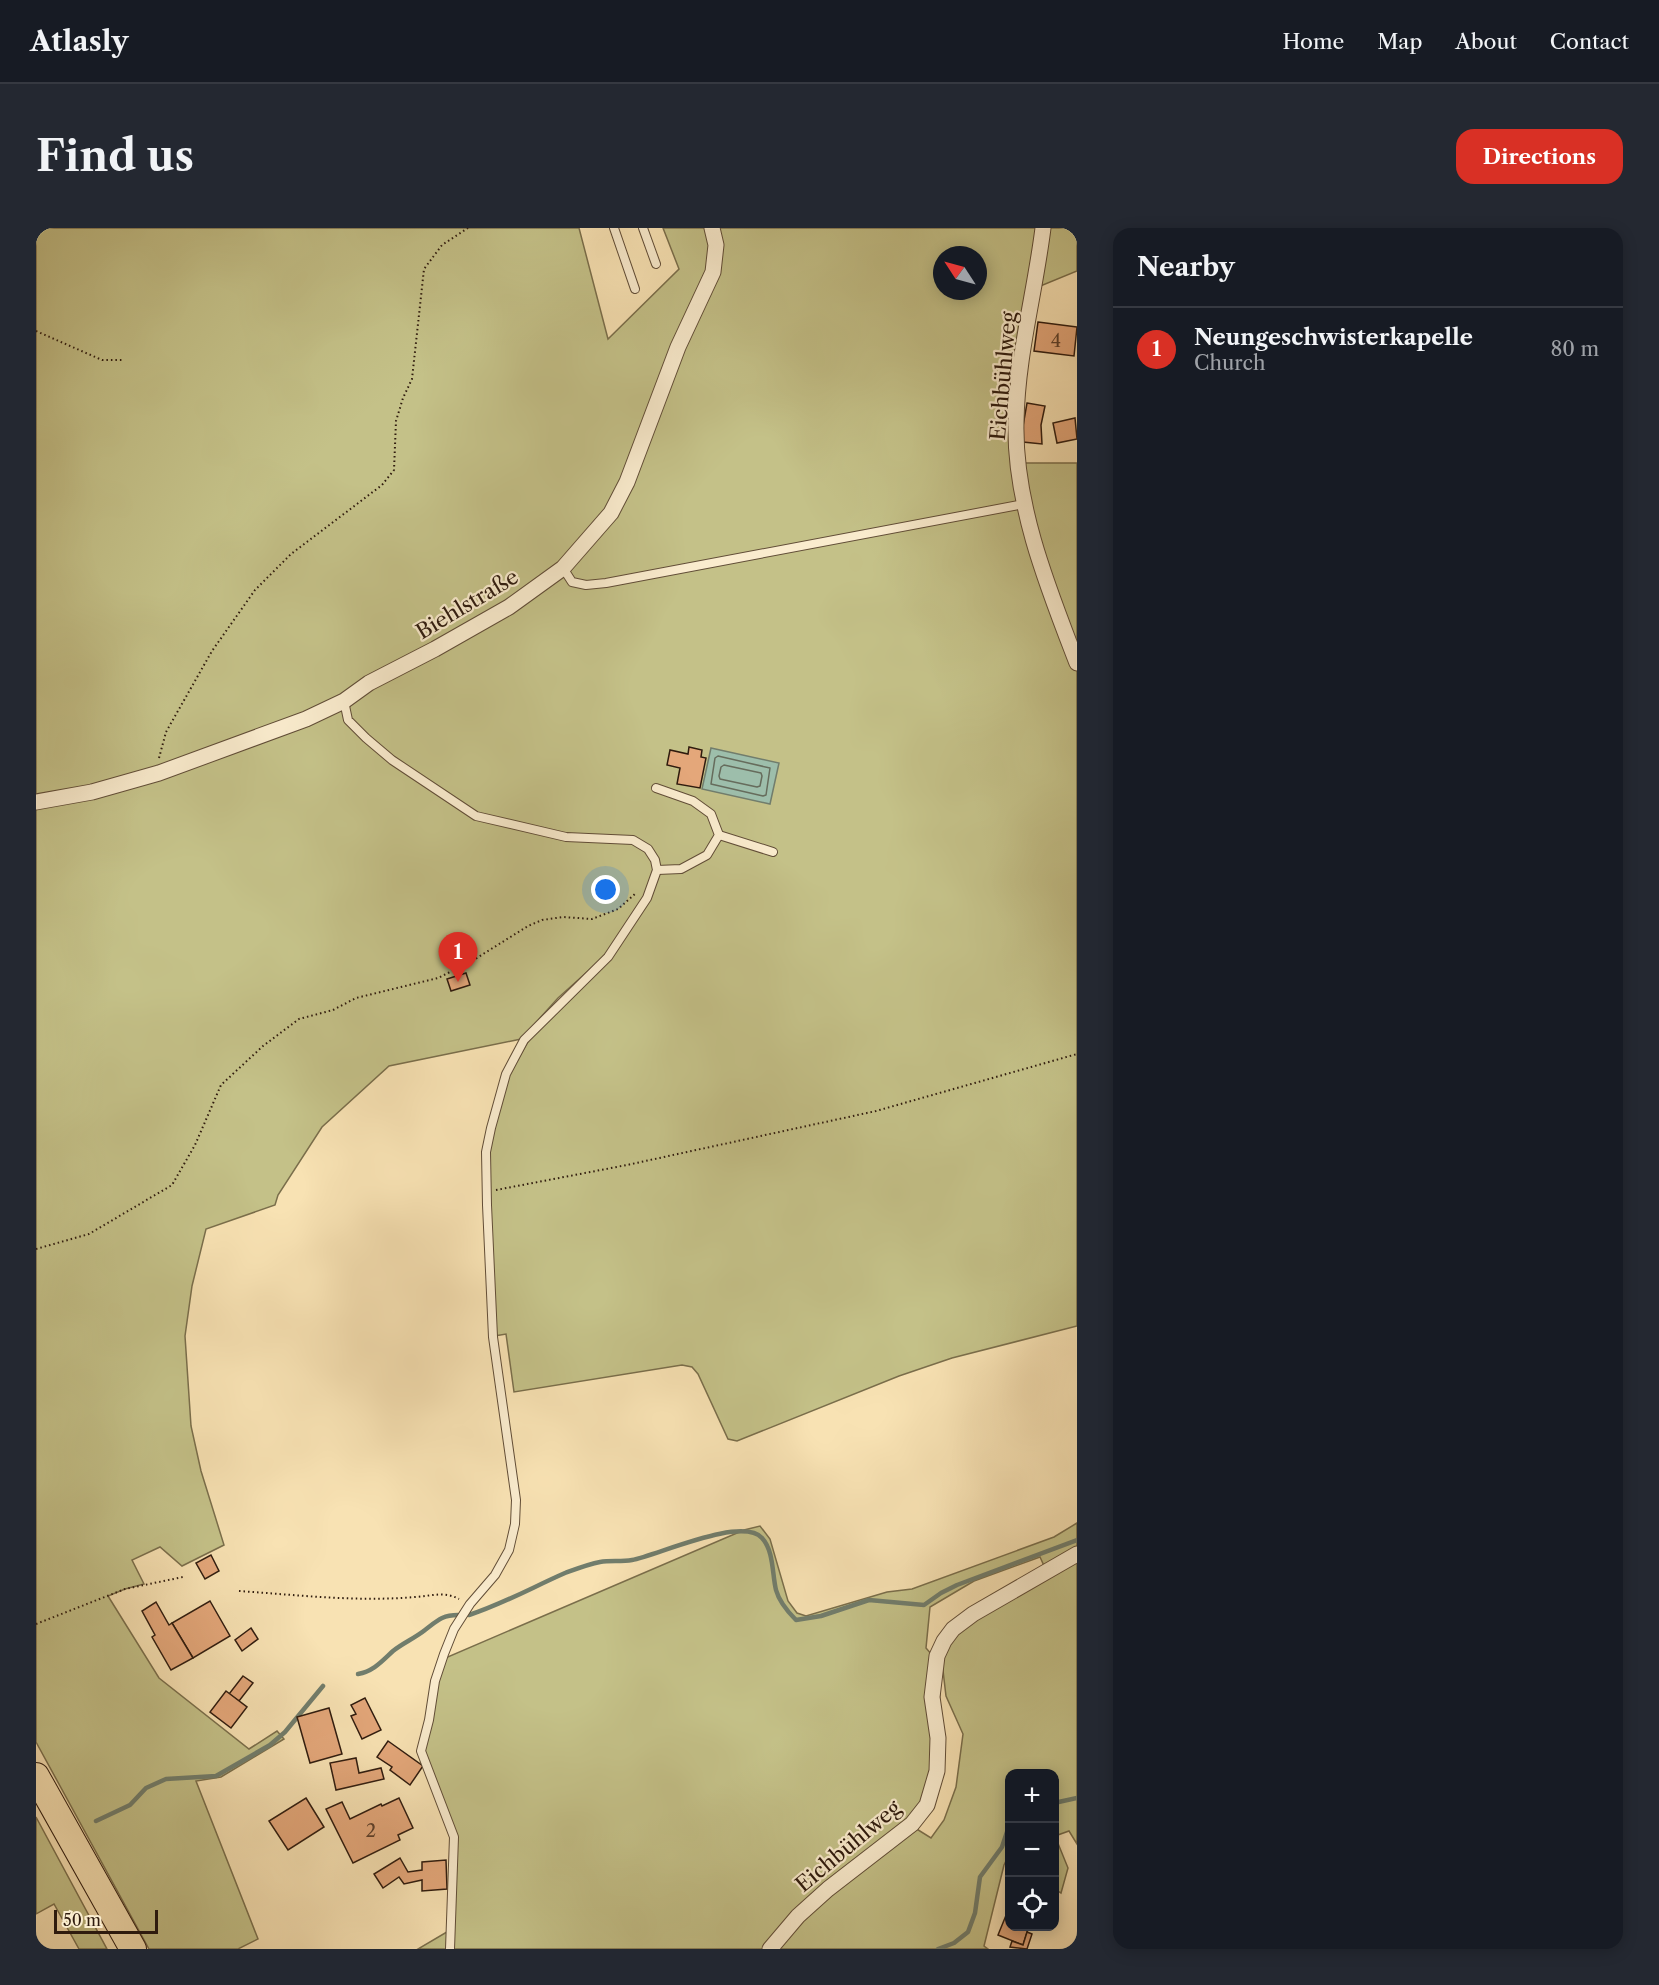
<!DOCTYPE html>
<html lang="en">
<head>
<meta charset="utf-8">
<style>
	:root { --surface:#171b24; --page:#242831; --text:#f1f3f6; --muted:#9ea1a6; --line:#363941; --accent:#d93025 }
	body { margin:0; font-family:"Libre Caslon Text",serif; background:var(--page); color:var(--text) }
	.controls { position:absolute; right:18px; bottom:18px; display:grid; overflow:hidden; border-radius:12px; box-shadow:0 3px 15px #0003 }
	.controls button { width:54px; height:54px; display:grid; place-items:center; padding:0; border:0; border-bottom:2px solid var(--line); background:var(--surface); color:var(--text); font:30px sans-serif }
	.compass { position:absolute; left:897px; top:18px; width:54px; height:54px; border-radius:50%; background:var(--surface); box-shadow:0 3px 15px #0003; rotate:306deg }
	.scale { position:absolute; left:18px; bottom:15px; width:104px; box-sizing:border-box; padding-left:6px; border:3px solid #2f1b0e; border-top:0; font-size:16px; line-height:21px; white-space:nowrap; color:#2f1b0e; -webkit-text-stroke:4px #faecce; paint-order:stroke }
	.you { position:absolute; left:570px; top:662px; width:21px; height:21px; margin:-15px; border:4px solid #fff; border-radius:50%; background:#1a73e8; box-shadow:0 0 0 9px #1a73e833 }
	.badge { display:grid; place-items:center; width:39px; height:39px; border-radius:50%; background:var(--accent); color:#fff; font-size:20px; font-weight:700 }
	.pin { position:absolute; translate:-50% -50px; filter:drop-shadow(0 2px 3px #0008) }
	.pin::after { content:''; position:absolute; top:32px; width:21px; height:18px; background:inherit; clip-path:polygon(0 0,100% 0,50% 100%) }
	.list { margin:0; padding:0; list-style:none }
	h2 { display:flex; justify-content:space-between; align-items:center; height:78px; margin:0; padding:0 24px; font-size:26px }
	h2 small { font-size:20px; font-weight:400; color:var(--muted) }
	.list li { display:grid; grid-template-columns:39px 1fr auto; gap:18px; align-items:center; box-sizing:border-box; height:84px; padding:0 24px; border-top:2px solid var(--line) }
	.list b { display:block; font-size:22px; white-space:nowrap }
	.list p { margin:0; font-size:20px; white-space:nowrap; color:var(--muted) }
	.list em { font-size:20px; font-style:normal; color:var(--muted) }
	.icon { flex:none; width:33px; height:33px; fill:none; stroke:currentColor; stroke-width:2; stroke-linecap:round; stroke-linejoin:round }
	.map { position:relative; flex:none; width:1041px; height:1721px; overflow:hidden; border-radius:18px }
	header { display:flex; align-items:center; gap:36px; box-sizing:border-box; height:84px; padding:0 30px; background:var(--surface); border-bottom:2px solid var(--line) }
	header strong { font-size:28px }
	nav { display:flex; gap:33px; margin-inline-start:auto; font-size:21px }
	.intro { display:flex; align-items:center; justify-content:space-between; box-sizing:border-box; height:144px; padding:0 36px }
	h1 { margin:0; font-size:42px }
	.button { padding:15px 27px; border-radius:18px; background:var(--accent); color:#fff; font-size:21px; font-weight:700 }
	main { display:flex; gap:36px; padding:0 36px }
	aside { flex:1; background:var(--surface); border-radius:18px; box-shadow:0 3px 15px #0003 }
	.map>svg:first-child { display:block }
</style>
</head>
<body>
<header>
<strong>Atlasly</strong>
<nav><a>Home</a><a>Map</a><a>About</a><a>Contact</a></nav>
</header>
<div class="intro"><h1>Find us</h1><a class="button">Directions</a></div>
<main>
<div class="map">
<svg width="1041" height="1721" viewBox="0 0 1041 1721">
	<rect width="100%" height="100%" fill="#f8e2b3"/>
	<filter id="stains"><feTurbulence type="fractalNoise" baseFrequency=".00333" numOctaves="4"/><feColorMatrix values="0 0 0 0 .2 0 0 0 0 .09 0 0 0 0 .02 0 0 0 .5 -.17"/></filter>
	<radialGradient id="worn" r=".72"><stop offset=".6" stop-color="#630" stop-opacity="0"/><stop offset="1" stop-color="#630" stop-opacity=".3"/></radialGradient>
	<g fill="#c4c188" stroke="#7a6e4b" stroke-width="1.5" fill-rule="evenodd">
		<path d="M0,0H543L572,111L643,41L627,0H1041V43L997,61L983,235H1041V1098L916,1130L863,1148L701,1213L692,1211L662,1146L656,1139L646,1137L478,1164L470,1106L458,1108L452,923L473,847L493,812L574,730L613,671L618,640L609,670L570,727L522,770L485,811L353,838L286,899L242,967L239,977L170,1001L156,1058L149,1108L155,1198L165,1243L188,1317L146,1338L124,1319L96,1332L108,1356L89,1361L72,1368L123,1450L213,1521L241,1503L248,1511L185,1549L160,1553L222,1711L202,1721H113L0,1514ZM906,27H942V63H906Z"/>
		<path d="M1041,1295V1616L1033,1603L1019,1608L1032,1640L1025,1665L1019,1661L1018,1546H974L973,1632L971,1631L968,1637L948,1718L952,1721H382L416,1701L419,1609L387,1524L407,1431L708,1302L724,1298L734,1311L752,1373L761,1385L770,1388L851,1364L876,1361L1018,1309ZM1004,1329L1009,1340L902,1415L896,1427L890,1420L894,1379L938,1353ZM906,1434L910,1468L927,1506L920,1559L908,1592L895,1610L879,1600L896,1580Z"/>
		<path d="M0,1589L71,1721H43L18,1676L0,1686Z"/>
	</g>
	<path fill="#9dbeab" stroke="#717d6c" stroke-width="1.5" d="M675,520L743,535L734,576L666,561Z"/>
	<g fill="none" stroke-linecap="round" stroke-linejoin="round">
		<g stroke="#666c5c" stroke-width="1.5">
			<path d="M682,528L734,540L730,567L727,568L675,556L679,530Z"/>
			<path d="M688,537L725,545L726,548L724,558L721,559L684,551L683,548L685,539Z"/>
		</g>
		<g stroke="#717d6c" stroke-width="4.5">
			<path d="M433,1387C467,1376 497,1359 529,1345C540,1341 553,1336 564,1334C574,1332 585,1334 596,1332C622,1327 706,1288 726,1310C738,1323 736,1346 740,1362C743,1373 752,1384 760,1392L785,1388L833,1372L888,1377L905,1365L921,1357L1041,1312"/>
			<path d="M322,1446C338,1443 346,1433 357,1423C367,1415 379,1410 389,1402C401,1393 406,1387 422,1387"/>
			<path d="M1018,1575L1041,1570"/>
			<path d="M60,1593L94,1577L110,1560L130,1551L180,1548L234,1517L249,1504L287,1458"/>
			<path d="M902,1721L918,1715L932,1704L939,1685L944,1649L966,1619L974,1595"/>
		</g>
	</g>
	<g fill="#e4a77a" stroke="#2f1b0e" stroke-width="1.5">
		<path d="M1002,94L1041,99L1038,128L998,123Z"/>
		<path d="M991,175L1009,178L1005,197L1006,216L987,214V198Z"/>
		<path d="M1039,190L1041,211L1021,215L1017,195Z"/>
		<path d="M653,519L666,522L665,529L670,530L664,560L641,556L644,540L631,537L634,522L652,526Z"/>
		<path d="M430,745L434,757L415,763L411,751Z"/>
		<path d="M175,1327L183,1343L169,1351L160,1335Z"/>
		<path d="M174,1373L194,1408L157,1430L136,1395Z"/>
		<path d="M120,1374L133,1397L136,1395L157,1430L135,1442L116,1409L119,1407L106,1383Z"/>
		<path d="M215,1400L222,1411L206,1423L199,1412Z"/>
		<path d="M207,1448L217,1455L203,1473L193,1466Z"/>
		<path d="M190,1463L211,1479L195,1500L174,1484Z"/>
		<path d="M329,1470L345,1502L326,1511L315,1488L320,1486L315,1477Z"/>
		<path d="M293,1480L306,1526L274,1535L261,1489Z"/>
		<path d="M352,1513L387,1538L374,1557L354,1542L356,1539L341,1529Z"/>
		<path d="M320,1530L323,1545L345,1540L348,1551L300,1562L294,1535Z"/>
		<path d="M270,1570L288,1599L252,1622L233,1593Z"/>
		<path d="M363,1570L377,1600L362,1607L364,1612L317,1635L290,1581L306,1574L314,1591L345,1576L346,1578Z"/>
		<path d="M364,1630L372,1644L386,1642V1634L410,1632L411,1661L386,1663V1652L368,1656L363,1649L347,1660L338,1646Z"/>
		<path d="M973,1680L974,1698H993L987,1717L962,1707Z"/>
		<path d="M991,1704L996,1706L991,1721L974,1719L976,1713L987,1717Z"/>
	</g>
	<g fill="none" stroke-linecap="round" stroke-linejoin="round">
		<g stroke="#614d37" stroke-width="10">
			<g id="service">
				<path d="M578,0L599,61"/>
				<path d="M607,0L620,36"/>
				<path d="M527,340L536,354L550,357L570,355L988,276"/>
				<path d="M308,473L312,492L330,510L356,532L440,588L530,609L597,612L612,621L619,632L621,642L611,670L572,729L488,812L470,846L455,900L450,924L451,977L457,1109L480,1272L479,1296L473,1322L459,1347L434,1376L418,1401L408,1426L399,1453L393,1492L385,1523L418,1609L414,1721"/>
				<path d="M620,560L657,573L675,586L683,607L671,627L645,641L621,642"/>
				<path d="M683,607L737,624"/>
			</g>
		</g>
		<g stroke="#614d37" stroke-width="17">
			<g id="minor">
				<path d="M1007,0C999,65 981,128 980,194C978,276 1012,360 1041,435"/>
				<path d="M0,574L56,564L123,545L270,491L308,473L333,455L399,421L473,379L527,340L575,285L591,254L642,119L677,44L680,17L676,0"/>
				<path d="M734,1721L762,1688L792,1661L876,1596L891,1577L901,1543L902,1510L896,1469L901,1428L908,1413L917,1401L937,1386L1041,1326"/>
			</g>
		</g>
		<g stroke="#2f1b0e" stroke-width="28">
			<path id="trunk" d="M0,1548L97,1721"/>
		</g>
		<g stroke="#2f1b0e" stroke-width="2" stroke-dasharray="1.5 3" stroke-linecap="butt">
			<path d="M0,103L66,132H87"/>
			<path d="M123,530L130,504L176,423L219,362L255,326L346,257L358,242L360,193L367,170L376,151L388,41L406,17L432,0"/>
			<path d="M460,962L591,937L840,883L1041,826"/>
			<path d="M0,1021L53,1006L136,957L159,917L185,857L227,818L263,791L297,782L320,770L402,750L436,733L492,698L506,692L527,689L556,691L582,681L600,665"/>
			<path d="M203,1363C262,1367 320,1374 379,1369C395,1368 408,1363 423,1371"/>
			<path d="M0,1396L89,1361L147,1349"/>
		</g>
		<use href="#service" stroke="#faecce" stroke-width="8"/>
		<use href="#minor" stroke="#faecce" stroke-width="15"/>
		<use href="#trunk" stroke="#f8e2b3" stroke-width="26"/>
	</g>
	<g text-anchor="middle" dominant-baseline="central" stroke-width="4.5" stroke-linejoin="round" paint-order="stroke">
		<g font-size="18" fill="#5c3e29">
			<text x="1020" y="113">4</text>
			<text x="335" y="1603">2</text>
		</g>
		<g font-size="21" fill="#2f1b0e" stroke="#faecce">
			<text transform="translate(967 148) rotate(-85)">Eichbühlweg</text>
			<text transform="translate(431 376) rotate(-31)">Biehlstraße</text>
			<text transform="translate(812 1618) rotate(-40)">Eichbühlweg</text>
		</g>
	</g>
	<rect width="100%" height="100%" filter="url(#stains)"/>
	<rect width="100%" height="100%" fill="url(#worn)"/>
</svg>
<div class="controls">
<button>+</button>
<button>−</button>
<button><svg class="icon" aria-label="locate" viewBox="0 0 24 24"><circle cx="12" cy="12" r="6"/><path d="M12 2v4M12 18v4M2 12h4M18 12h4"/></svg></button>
</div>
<svg class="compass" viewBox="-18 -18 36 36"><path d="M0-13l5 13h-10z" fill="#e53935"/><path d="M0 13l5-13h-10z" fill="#9ea1a6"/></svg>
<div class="scale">50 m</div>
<div class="you"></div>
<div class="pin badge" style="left:422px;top:754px">1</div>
</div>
<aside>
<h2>Nearby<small></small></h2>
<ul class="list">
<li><span class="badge">1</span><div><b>Neungeschwisterkapelle</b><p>Church</p></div><em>80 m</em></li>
</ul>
</aside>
</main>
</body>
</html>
